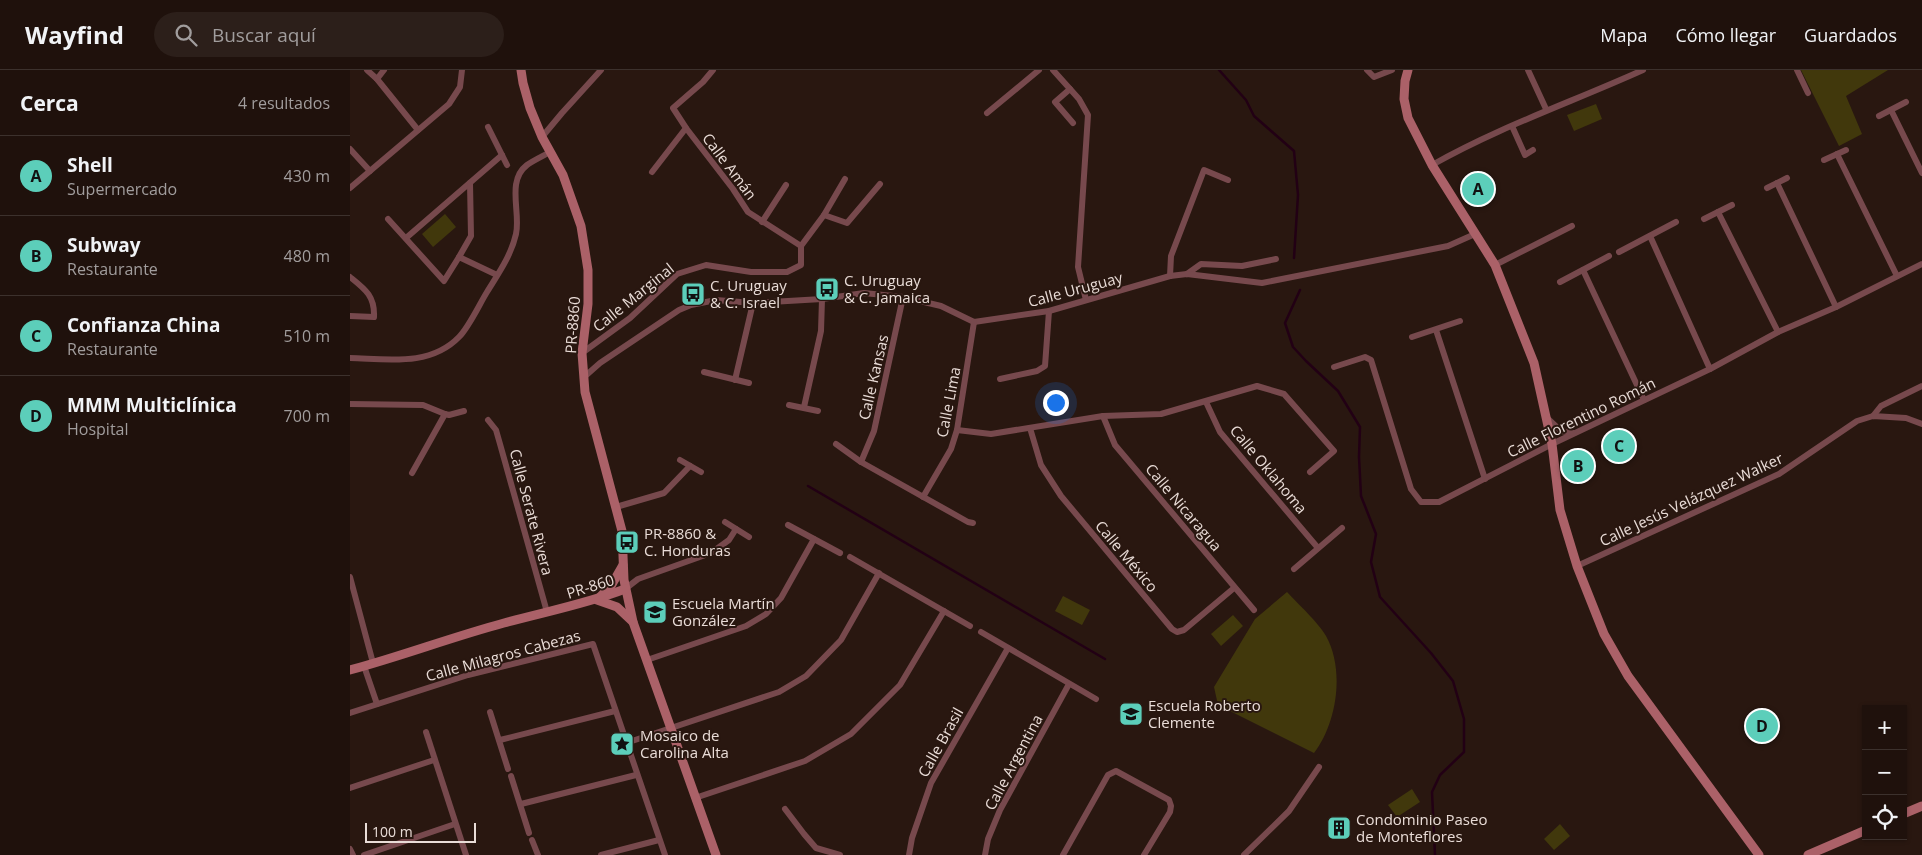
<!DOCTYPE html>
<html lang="es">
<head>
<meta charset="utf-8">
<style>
	:root { --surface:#1f110c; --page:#2c1f1a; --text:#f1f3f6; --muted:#a19d9d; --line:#3c312d; --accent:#5cceba }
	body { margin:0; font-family:"Open Sans",sans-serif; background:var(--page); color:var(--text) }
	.controls { position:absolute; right:15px; bottom:15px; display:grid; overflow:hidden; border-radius:0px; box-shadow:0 1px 4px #0004 }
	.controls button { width:45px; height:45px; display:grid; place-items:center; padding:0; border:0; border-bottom:1px solid var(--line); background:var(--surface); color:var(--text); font:25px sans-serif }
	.scale { position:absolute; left:15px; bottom:12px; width:111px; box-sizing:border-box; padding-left:5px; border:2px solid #e9dcd7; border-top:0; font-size:14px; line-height:18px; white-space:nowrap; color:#e9dcd7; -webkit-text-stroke:4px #291710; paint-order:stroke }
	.you { position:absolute; left:705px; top:332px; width:18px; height:18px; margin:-12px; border:4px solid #fff; border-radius:50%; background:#1a73e8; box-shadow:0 0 0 8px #1a73e833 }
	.badge { display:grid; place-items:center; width:32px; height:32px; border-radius:50%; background:var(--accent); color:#111; font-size:16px; font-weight:700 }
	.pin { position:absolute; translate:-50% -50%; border:2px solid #fff; box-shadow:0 1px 5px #0006 }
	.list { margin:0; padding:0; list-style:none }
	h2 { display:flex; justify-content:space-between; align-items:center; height:65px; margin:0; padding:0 20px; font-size:21px }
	h2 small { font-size:16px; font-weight:400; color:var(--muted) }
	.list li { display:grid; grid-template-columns:32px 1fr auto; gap:15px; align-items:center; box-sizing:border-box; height:80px; padding:0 20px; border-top:1px solid var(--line) }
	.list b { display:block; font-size:19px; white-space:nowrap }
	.list p { margin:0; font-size:16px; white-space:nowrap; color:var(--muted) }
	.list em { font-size:16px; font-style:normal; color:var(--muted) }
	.icon { flex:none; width:28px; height:28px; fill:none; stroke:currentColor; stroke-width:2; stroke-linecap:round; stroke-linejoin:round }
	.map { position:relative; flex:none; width:1572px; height:785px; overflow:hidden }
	header { display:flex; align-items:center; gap:30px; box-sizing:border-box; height:70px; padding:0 25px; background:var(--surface); border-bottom:1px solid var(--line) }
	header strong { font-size:24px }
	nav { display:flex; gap:28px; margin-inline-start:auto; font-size:18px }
	.search { width:350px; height:45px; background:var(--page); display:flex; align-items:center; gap:12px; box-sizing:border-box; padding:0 18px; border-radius:28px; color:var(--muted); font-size:19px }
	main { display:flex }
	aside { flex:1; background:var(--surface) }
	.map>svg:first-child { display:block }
</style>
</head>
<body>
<header>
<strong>Wayfind</strong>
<div class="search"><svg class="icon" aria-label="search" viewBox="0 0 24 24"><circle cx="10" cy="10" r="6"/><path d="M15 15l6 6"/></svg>Buscar aquí</div>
<nav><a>Mapa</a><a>Cómo llegar</a><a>Guardados</a></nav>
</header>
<main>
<aside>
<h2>Cerca<small>4 resultados</small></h2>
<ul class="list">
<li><span class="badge">A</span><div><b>Shell</b><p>Supermercado</p></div><em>430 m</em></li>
<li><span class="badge">B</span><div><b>Subway</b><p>Restaurante</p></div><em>480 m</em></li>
<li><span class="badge">C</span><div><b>Confianza China</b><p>Restaurante</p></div><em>510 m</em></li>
<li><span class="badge">D</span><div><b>MMM Multiclínica</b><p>Hospital</p></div><em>700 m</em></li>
</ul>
</aside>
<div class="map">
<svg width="1572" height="785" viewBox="0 0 1572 785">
	<rect width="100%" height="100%" fill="#291710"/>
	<g fill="#41380c">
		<path d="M1451,0H1538L1496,26L1512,64L1489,76Z"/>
		<path d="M1246,34L1252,49L1224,61L1217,45Z"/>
		<path d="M95,144L106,157L83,177L72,164Z"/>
		<path d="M937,522C948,534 968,552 976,566C995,600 987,653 964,683L868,635L864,617L905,549Z"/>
		<path d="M713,526L740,540L732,555L705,541Z"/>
		<path d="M883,545L893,556L871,576L861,564Z"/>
		<path d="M1062,719L1070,732L1047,747L1038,735Z"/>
		<path d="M1210,754L1220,766L1204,780L1194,769Z"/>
	</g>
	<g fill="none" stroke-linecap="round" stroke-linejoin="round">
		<g stroke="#220014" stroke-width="2.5">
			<path d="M869,0L896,30L904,46L944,81L948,125L944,188"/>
			<path d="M950,220L935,253L943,277L956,291L988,321L1010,357L1009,387L1011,426L1026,464L1021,492L1030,527L1081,583L1103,611L1114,649V682L1090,705L1082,722L1085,785"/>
			<path d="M458,416L755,589"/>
		</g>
		<g stroke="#77494d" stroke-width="6">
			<path d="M17,0L27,9L68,60"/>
			<path d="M363,0L353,12L323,38L336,58L383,119L398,142L451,176"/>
			<path d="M703,0L729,29L738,45L728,197L736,230"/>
			<path d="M1017,0L1024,7L1042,0"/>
			<path d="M1178,0L1196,39"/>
			<path d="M1447,0L1458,23"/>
			<path d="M27,9L34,0"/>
			<path d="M720,19L705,32L723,53"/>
			<path d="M1541,40L1572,103"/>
			<path d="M637,43L689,0"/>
			<path d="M1529,46L1556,32"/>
			<path d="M1162,56L1175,85L1183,80"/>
			<path d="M138,57L157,95"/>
			<path d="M192,67L212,43L251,0"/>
			<path d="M0,79L20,101"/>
			<path d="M1487,84L1547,206"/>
			<path d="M1474,90L1496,80"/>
			<path d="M1082,95C1149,57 1222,32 1293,0"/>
			<path d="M302,102L336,58"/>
			<path d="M1427,113L1486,237"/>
			<path d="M0,118L99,34L110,17L112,0"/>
			<path d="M1417,118L1437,108"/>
			<path d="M1368,142L1428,262"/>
			<path d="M474,145L497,153L530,114"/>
			<path d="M38,149L94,211L109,187L147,205"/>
			<path d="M1354,149L1382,135"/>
			<path d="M412,152L436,115"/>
			<path d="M1300,166L1360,299"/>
			<path d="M56,168L152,85"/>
			<path d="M451,176L474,145L495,109"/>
			<path d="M1269,182L1326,152"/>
			<path d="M109,187L121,166L120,113"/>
			<path d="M1145,195L1222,156"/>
			<path d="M1233,200L1294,330"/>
			<path d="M837,204L851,194L892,196L926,189"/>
			<path d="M820,206L821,186L854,100L878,110"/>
			<path d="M0,207C15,219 25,226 24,247L0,246"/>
			<path d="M1210,212L1259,186"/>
			<path d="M1086,260L1135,409"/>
			<path d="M1062,267L1110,251"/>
			<path d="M232,283L280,248L327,204L356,195L401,202H437L451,195V176"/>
			<path d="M0,288C37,289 80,297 109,267C119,257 129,235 137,222C148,204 161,186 166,164C171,143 156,111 177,95C184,90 193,86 200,82"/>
			<path d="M984,297L1015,287L1021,290L1061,419L1071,432H1089L1202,374L1360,299L1428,262L1486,237L1572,194"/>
			<path d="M354,302L399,313"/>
			<path d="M233,308L250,293L329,240L341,235L366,230L403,233L472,229L514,223L553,227L591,236L624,252L699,241L820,206L837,204L912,213L1098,176L1125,164"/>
			<path d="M650,309L687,301L695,296L699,241"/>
			<path d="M385,310L403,233"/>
			<path d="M856,332L870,362L968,478"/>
			<path d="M0,334L73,335L95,344L62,403"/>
			<path d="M439,335L468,341"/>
			<path d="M454,337L471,261L472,229"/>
			<path d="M95,344L99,345L114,341"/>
			<path d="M753,346L765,375L904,540"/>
			<path d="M1523,346L1531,336L1572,316"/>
			<path d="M1196,347L1211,361L1224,363"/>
			<path d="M138,350L146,360L150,374L197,542"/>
			<path d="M680,358L691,395L711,426L822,559L827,562L834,560L884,518"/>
			<path d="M607,360L641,364L753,346L811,344L907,316L934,324L984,381L960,402"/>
			<path d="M486,374L511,392L618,452L623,453"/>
			<path d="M330,390L351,402"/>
			<path d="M511,392L524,361L553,227"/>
			<path d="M573,427L601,379L607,360L624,252"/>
			<path d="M266,437L314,423L340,396"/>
			<path d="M375,452L399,467"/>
			<path d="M438,455L490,483"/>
			<path d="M500,487L620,556"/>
			<path d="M1227,496L1429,404L1507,351L1523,346L1556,348L1572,354"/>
			<path d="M944,499L992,458"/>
			<path d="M0,507L23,593"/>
			<path d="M275,519L288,509L361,483L379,470L386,459"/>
			<path d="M631,562L746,629"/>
			<path d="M297,590L396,556L416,544L431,528L464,469"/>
			<path d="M14,596L27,634"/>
			<path d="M140,642L158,699"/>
			<path d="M0,643L118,605L243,574L315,785"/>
			<path d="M76,662L116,785"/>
			<path d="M150,670L265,641"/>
			<path d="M276,673L429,622L456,606L491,570L529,503"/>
			<path d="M161,706L179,763"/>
			<path d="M0,718L84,690"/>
			<path d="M345,728L455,691L501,664L550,615L594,541"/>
			<path d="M171,734L286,705"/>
			<path d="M435,739L454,764L466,778L490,785"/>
			<path d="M182,770L188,785"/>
			<path d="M0,779L3,785"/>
			<path d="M14,785L105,754"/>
			<path d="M251,785L309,770"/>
			<path d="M559,785L562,768L581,713L658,578"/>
			<path d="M635,785L638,769L650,740L719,614"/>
			<path d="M713,785L758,705L766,701L819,730L821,736L820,742L794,785"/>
			<path d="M894,785L939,741L969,697"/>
		</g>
		<g stroke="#ab6168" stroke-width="9">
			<path d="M171,0L173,13L180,38L192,67L213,105L231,156L238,200V234L232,283L235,322L272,461L274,510L283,552L366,785"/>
			<path d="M1058,0L1055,11L1054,29L1058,48L1082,95L1145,195L1184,293L1202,374L1210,440L1227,496L1254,564L1278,606L1409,785"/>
			<path d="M250,527L261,516L273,495"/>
			<path d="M247,530L267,537L283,552"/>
			<path d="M0,600C52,586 102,567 154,553C194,542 236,534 275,519"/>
			<path d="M1553,744L1572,736"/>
			<path d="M1458,785L1516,760"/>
		</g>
	</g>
	<defs>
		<g id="bus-square" transform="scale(1.25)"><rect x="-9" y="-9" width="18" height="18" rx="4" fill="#5cceba" stroke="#291710"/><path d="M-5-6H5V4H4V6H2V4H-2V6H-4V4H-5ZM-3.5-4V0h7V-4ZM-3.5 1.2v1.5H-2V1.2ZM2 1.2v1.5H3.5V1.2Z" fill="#111"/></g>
		<g id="school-square" transform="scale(1.25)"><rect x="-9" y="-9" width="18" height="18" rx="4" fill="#5cceba" stroke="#291710"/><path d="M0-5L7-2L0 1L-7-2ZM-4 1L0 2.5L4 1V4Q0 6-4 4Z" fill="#111"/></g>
		<g id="sight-square" transform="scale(1.25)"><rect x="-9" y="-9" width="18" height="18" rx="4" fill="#5cceba" stroke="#291710"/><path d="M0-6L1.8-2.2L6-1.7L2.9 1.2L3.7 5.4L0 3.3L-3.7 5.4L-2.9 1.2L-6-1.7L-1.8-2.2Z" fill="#111"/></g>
		<g id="building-square" transform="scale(1.25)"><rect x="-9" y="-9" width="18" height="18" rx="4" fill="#5cceba" stroke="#291710"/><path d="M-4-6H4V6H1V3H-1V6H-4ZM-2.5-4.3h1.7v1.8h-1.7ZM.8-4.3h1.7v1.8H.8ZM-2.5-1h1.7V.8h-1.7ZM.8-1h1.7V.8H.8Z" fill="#111"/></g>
	</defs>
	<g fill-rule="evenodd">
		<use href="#bus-square" x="477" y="219"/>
		<use href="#bus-square" x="343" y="224"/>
		<use href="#bus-square" x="277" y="472"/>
		<use href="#school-square" x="305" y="542"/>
		<use href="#school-square" x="781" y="644"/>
		<use href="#sight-square" x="272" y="674"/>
		<use href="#building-square" x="989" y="758"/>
	</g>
	<g text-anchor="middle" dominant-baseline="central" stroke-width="4" stroke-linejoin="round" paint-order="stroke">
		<g font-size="15" fill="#e9dcd7" stroke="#291710">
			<text transform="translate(380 96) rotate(53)">Calle Amán</text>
			<text transform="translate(725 219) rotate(-15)">Calle Uruguay</text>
			<text transform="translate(283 227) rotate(-39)">Calle Marginal</text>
			<text transform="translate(222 255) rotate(-86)">PR-8860</text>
			<text transform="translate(523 307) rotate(-77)">Calle Kansas</text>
			<text transform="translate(598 332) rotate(-79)">Calle Lima</text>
			<text transform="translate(1231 347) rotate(-26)">Calle Florentino Román</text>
			<text transform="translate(919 399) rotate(50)">Calle Oklahoma</text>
			<text transform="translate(1341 429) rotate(-25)">Calle Jesús Velázquez Walker</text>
			<text transform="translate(834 437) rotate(50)">Calle Nicaragua</text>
			<text transform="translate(182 442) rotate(75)">Calle Serate Rivera</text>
			<text transform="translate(777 486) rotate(50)">Calle México</text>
			<text transform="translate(240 516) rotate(-17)">PR-860</text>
			<text transform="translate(153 585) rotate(-15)">Calle Milagros Cabezas</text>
			<text transform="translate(590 672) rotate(-61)">Calle Brasil</text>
			<text transform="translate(663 692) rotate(-62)">Calle Argentina</text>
		</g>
		<g font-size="15" fill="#e9dcd7" stroke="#291710" text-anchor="start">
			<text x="494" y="210">C. Uruguay<tspan x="494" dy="17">&amp; C. Jamaica</tspan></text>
			<text x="360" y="215">C. Uruguay<tspan x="360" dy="17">&amp; C. Israel</tspan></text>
			<text x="294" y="463">PR-8860 &amp;<tspan x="294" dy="17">C. Honduras</tspan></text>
			<text x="322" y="533">Escuela Martín<tspan x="322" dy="17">González</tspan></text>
			<text x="798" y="635">Escuela Roberto<tspan x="798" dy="17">Clemente</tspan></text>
			<text x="290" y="665">Mosaico de<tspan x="290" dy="17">Carolina Alta</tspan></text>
			<text x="1006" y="749">Condominio Paseo<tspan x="1006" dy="17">de Monteflores</tspan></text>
		</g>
	</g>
</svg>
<div class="controls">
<button>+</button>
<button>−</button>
<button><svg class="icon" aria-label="locate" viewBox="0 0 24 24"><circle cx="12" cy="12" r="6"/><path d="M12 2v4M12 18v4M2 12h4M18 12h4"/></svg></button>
</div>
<div class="scale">100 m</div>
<div class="you"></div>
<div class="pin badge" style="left:1128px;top:119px">A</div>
<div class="pin badge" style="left:1228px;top:396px">B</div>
<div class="pin badge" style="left:1269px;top:376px">C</div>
<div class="pin badge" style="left:1412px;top:656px">D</div>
</div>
</main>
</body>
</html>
